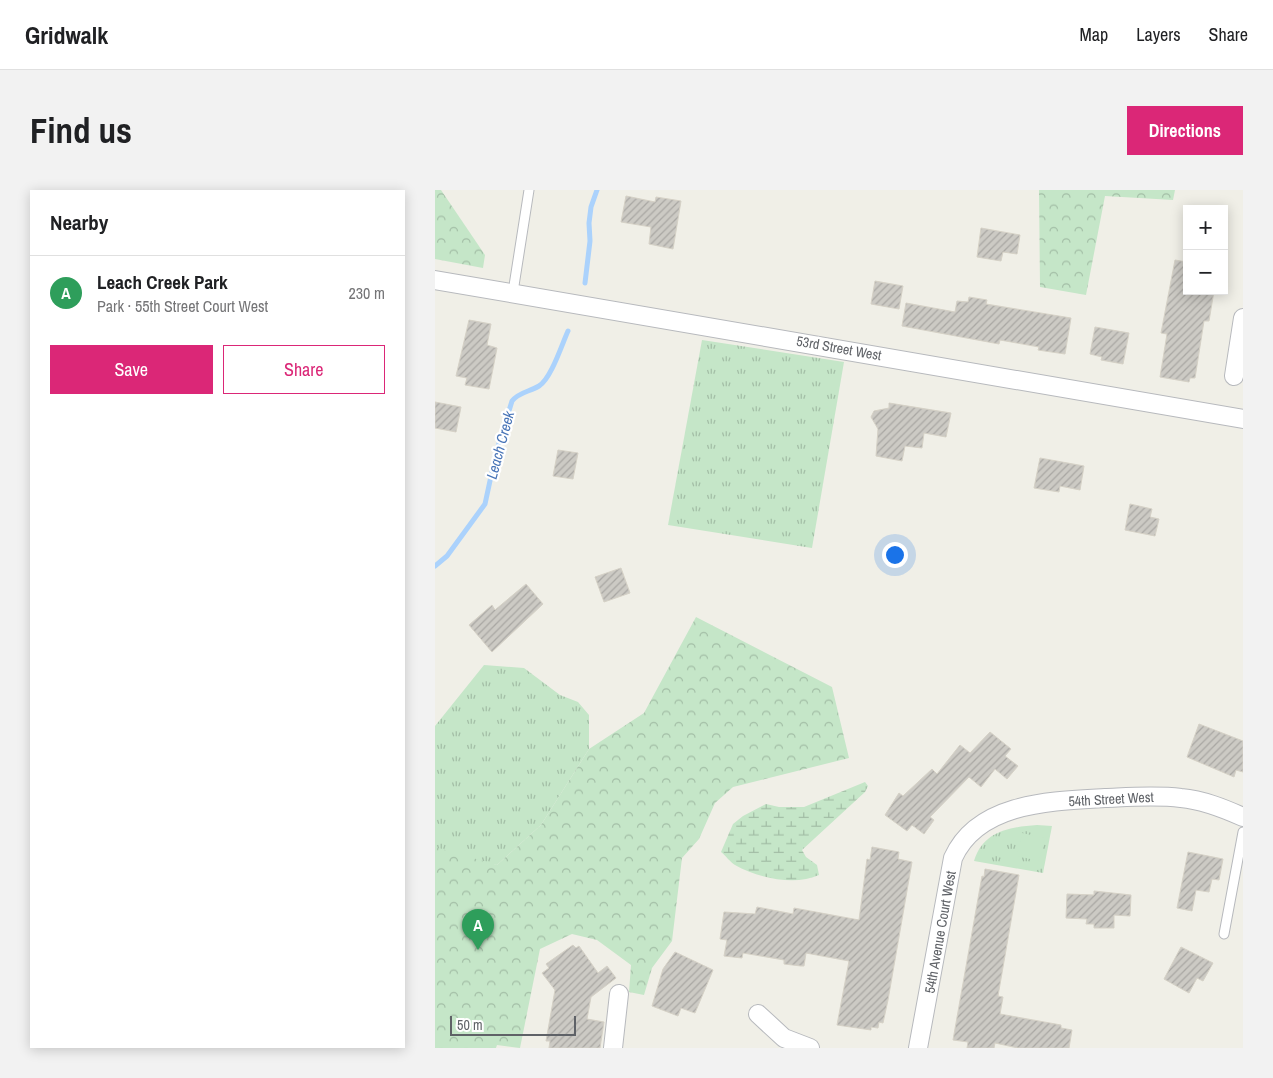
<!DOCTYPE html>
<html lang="en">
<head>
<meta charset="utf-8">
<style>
	:root { --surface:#fff; --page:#f2f2f2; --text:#202124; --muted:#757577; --line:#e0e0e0; --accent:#db2777 }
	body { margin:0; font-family:"Archivo Narrow",sans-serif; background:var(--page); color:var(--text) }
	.controls { position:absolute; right:15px; top:15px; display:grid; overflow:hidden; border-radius:0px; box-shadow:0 2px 12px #0003 }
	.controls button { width:45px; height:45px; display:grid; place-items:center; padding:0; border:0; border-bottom:1px solid var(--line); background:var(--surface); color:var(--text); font:25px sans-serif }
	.scale { position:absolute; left:15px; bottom:12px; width:126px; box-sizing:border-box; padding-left:5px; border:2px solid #5f6267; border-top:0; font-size:14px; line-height:18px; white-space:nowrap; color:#5f6267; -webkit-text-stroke:4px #fff; paint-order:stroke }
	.you { position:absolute; left:459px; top:364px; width:18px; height:18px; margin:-12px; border:4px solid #fff; border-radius:50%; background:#1a73e8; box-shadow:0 0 0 8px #1a73e833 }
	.badge { display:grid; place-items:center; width:32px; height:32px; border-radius:50%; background:var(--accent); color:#fff; font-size:16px; font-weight:700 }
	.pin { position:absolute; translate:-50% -41px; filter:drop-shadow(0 1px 2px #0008) }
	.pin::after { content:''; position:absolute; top:26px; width:18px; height:15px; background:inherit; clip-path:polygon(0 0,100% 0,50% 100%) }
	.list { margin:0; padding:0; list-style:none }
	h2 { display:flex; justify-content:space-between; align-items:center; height:65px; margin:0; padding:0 20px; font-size:21px }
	h2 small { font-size:16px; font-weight:400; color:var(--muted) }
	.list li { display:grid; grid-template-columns:32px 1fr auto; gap:15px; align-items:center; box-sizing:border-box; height:75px; padding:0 20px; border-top:1px solid var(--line) }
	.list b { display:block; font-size:19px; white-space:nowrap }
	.list p { margin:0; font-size:16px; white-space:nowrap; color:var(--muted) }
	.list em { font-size:16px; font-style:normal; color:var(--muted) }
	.actions { display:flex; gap:10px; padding:15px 20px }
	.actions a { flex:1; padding:11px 0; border:1px solid var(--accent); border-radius:0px; text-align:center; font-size:18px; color:var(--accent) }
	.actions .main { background:var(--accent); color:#fff }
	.map { position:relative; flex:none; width:808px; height:858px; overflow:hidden; border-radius:0px }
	header { display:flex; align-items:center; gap:30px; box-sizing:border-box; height:70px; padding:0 25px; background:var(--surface); border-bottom:1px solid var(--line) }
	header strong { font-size:24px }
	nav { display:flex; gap:28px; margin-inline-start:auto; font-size:18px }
	.intro { display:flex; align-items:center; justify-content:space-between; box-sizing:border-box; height:120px; padding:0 30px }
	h1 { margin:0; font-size:35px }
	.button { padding:12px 22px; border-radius:0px; background:var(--accent); color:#fff; font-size:18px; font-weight:700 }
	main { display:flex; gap:30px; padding:0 30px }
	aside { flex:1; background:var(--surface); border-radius:0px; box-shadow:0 2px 12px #0003 }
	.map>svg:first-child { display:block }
</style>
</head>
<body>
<header>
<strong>Gridwalk</strong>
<nav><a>Map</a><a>Layers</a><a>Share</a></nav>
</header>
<div class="intro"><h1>Find us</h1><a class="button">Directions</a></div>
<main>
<aside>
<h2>Nearby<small></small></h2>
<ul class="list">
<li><span class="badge" style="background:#2e9e5b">A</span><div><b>Leach Creek Park</b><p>Park · 55th Street Court West</p></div><em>230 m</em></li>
</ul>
<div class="actions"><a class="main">Save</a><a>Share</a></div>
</aside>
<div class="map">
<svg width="808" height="858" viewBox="0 0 808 858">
	<defs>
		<pattern id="grass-tufts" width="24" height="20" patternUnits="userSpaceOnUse" patternTransform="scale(1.25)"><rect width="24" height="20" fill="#c5e6c8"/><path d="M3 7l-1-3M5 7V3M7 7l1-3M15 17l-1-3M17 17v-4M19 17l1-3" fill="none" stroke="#a3bea6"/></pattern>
		<pattern id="forest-crowns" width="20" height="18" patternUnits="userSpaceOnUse" patternTransform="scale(1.25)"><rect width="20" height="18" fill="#c5e6c8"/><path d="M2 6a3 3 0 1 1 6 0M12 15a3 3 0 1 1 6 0" fill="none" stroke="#a3bea6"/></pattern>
		<pattern id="wetland-marsh" width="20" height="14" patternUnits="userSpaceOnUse" patternTransform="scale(1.25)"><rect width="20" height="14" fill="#c5e6c8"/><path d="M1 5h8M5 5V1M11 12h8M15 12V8" fill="none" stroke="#a3bea6"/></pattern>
		<pattern id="building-hatch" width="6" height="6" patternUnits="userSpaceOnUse" patternTransform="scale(1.25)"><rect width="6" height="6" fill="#cccac4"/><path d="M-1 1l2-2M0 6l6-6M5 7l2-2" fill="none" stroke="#a9a7a3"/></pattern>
	</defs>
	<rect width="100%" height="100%" fill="#f0efe7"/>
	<g fill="url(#grass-tufts)">
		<path d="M267,150L409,172L377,358L233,335Z"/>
		<path d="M49,475L89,478L125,505L143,512L154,525V559L106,635L62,675L50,673L61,858H0V536Z"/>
		<path d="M602,635L617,636L608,683L539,671C548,641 575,637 602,635Z"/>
	</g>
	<g fill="url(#forest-crowns)">
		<path d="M0,0H6L50,65L48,78L0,69Z"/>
		<path d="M604,0H740L738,10L670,6L651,105L605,97Z"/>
		<path d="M261,427L397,497L414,568L298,597L280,613L264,649L247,668L237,751L217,778L209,805L194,802L196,775L162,750L137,744L105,759L85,858L62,855L61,858H0V657L62,675L106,635L154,559L209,523Z"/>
	</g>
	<path fill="url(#wetland-marsh)" d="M430,592L433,596L430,602L367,660L371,667L382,675L384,685C360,696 323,688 300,675C295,672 291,666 286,662L298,634L308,626L331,614L344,617H369Z"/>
	<path fill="#c5e6c8" d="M587,643L610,648L604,671L582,666Z"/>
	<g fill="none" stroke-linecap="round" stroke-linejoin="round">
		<g stroke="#abd2fc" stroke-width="5">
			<path d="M150,93L155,51L154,33L156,17L162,0"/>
			<path d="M0,376L12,366L50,314L61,263L77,211C84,202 94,202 104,196C116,189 127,154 133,141"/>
		</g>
	</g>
	<g fill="url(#building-hatch)" stroke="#d5d1c6">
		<path d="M191,6L220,12L221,7L246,11L238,59L214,54L216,37L186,32Z"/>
		<path d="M546,38L585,45L582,64L568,62L566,71L542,67Z"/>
		<path d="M740,70L752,72V101H779L774,131H769L760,188H755L754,192L725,187L732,144L726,143Z"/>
		<path d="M440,91L468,96L464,119L436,114Z"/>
		<path d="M534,107L552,110L551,114L636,128L630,164L603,160L604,157L565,150L564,154L467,136L471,113L520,122L522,111L533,112Z"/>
		<path d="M34,130L56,134L52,155L62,158L54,199L30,195L32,188L21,186Z"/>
		<path d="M660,137L694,143L688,174L666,170L667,167L655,164Z"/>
		<path d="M0,212L26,217L21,242L0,238Z"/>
		<path d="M454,213L516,223L511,247L489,243L487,258L470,256L467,271L441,266L443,239L436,227L439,221L454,218Z"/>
		<path d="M123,260L143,263L138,289L118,286Z"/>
		<path d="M605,268L649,276L645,300L625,296L624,302L599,298Z"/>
		<path d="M695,314L717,319L715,327L724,329L720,346L690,340Z"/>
		<path d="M186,378L195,403L169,412L160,387Z"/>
		<path d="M91,394L108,414L57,462L34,435L57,415L60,420Z"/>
		<path d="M764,534L808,551V582L801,580L799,587L752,567Z"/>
		<path d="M555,542L576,559L570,566L583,576L572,589L560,579L546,597L534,587L495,627L499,630L489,644L477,635L472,641L450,625L464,603L468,606L497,579L502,584L525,555L535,563Z"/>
		<path d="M437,657L464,662L463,669L477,672L453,810L448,833L444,832L443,838L436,837V840L402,835L414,771L371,763L369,776H366L349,774V770L308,763L307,768L289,766L292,750L285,749L289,722L320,724L322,717L358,724L359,718L424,730L432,669L435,670Z"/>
		<path d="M753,662L788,669L784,690L777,689L774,702L761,700L757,721L742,718Z"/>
		<path d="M550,679L584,685L563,806L568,807L565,824L626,835V838L637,840L634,858H583L560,853L559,858H532L533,852L518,850L547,686L549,687Z"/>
		<path d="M659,701L696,705L695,726L679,725V738H659V734H651L652,729L631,728L632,704L659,705Z"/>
		<path d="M138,755L141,758L144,756L163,783L172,776L181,788L156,807L152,829L169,832L165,858H114L115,851H111L120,800L107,783L114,778L111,774Z"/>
		<path d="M746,757L778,773L768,791L762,788L754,803L729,789Z"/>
		<path d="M240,762L278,780L260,823L246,818L243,826L217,816L228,779Z"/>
	</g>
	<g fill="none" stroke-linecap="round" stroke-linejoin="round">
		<g stroke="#b7b9bd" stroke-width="11">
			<g id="service">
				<path d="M78,102L94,0"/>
				<path d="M789,744L808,642"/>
			</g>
		</g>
		<g stroke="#b7b9bd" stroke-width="20">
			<g id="minor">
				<path d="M0,90L808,229"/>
				<path d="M799,186L808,128"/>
				<path d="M323,824L349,848L375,858"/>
				<path d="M178,858L184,804"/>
				<path d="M483,858L518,668C543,612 617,611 670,608C695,607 721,605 746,608C768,610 788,618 808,627"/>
			</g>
		</g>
		<use href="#service" stroke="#fff" stroke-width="9"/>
		<use href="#minor" stroke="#fff" stroke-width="18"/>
	</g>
	<g text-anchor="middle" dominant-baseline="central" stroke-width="4.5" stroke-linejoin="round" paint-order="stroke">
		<g font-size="14" fill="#5f6267" stroke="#fff">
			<text transform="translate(404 158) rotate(10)">53rd Street West</text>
			<text transform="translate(676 609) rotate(-3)">54th Street West</text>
			<text transform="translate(505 742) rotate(-80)">54th Avenue Court West</text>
		</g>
		<g font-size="15" font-style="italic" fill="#4a76b8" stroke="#fff">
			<text transform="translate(65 255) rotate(-75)">Leach Creek</text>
		</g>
	</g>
</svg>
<div class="controls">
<button>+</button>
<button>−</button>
</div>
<div class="scale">50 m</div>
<div class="you"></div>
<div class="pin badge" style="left:43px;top:760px;background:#2e9e5b">A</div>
</div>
</main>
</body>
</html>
